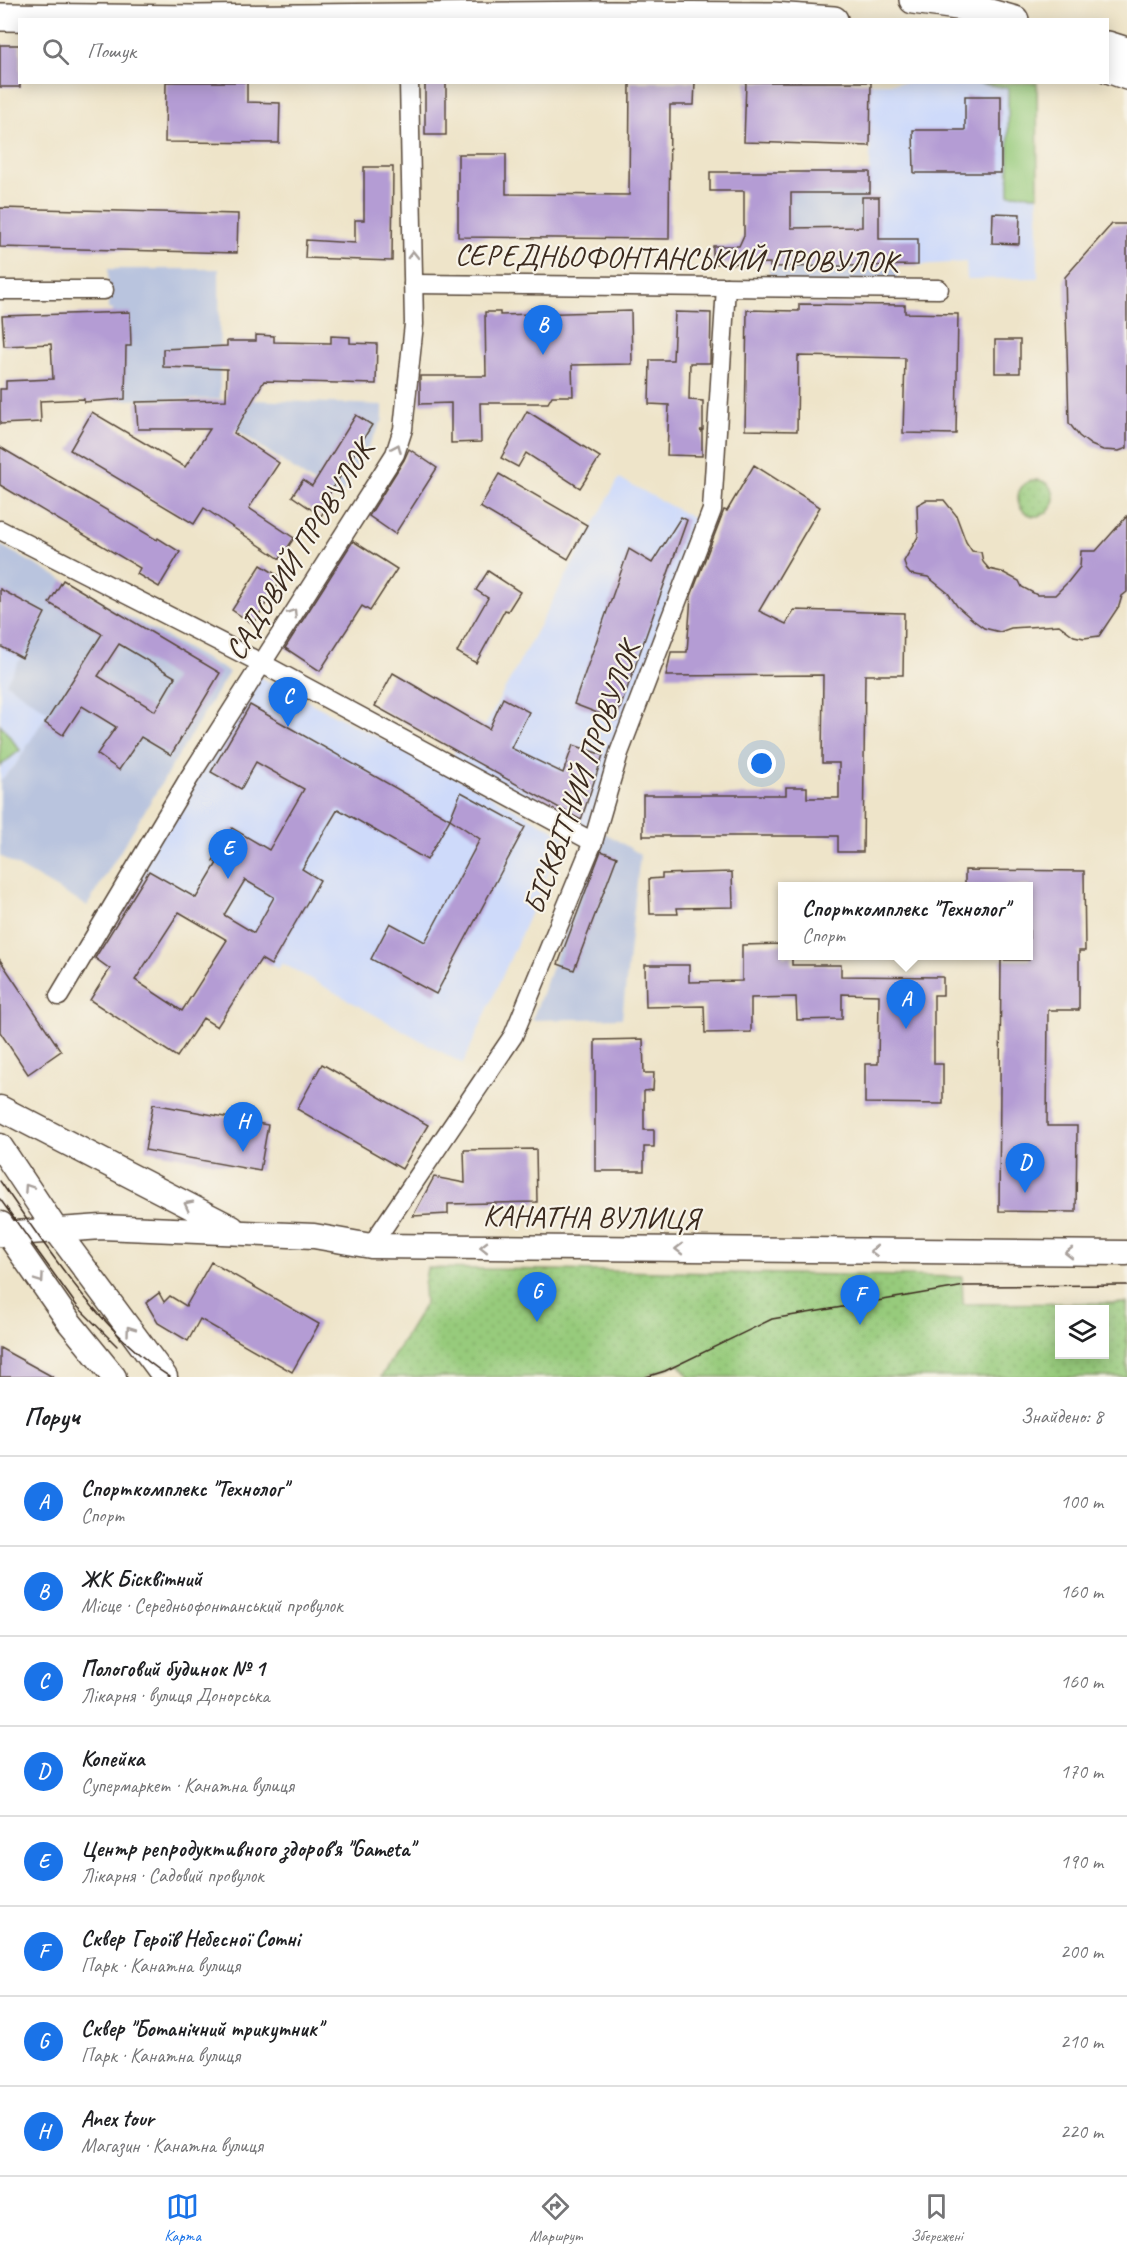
<!DOCTYPE html>
<html lang="uk">
<head>
<meta charset="utf-8">
<style>
	:root { --surface:#fff; --page:#f6f6f6; --text:#202124; --muted:#757577; --line:#e0e0e0; --accent:#1a73e8 }
	body { margin:0; font-family:Caveat,sans-serif; background:var(--page); color:var(--text) }
	.controls { position:absolute; right:18px; bottom:18px; display:grid; overflow:hidden; border-radius:0px; box-shadow:0 3px 15px #0003 }
	.controls button { width:54px; height:54px; display:grid; place-items:center; padding:0; border:0; border-bottom:2px solid var(--line); background:var(--surface); color:var(--text); font:30px sans-serif }
	.you { position:absolute; left:762px; top:764px; width:21px; height:21px; margin:-15px; border:4px solid #fff; border-radius:50%; background:#1a73e8; box-shadow:0 0 0 9px #1a73e833 }
	.badge { display:grid; place-items:center; width:39px; height:39px; border-radius:50%; background:var(--accent); color:#fff; font-size:20px; font-weight:700 }
	.pin { position:absolute; translate:-50% -50px; filter:drop-shadow(0 2px 3px #0008) }
	.pin::after { content:''; position:absolute; top:32px; width:21px; height:18px; background:inherit; clip-path:polygon(0 0,100% 0,50% 100%) }
	.popup { position:absolute; left:778px; top:882px; width:255px; height:78px; box-sizing:border-box; display:grid; place-content:center; border-radius:0px; background:var(--surface); filter:drop-shadow(0 2px 4px #0005); font-size:20px; white-space:nowrap; color:var(--muted) }
	.popup b { font-size:22px; color:var(--text) }
	.popup::after { content:''; position:absolute; left:50%; top:100%; margin-left:-12px; border:12px solid transparent; border-top-color:var(--surface) }
	.list { margin:0; padding:0; list-style:none }
	h2 { display:flex; justify-content:space-between; align-items:center; height:78px; margin:0; padding:0 24px; font-size:26px }
	h2 small { font-size:20px; font-weight:400; color:var(--muted) }
	.list li { display:grid; grid-template-columns:39px 1fr auto; gap:18px; align-items:center; box-sizing:border-box; height:90px; padding:0 24px; border-top:2px solid var(--line) }
	.list b { display:block; font-size:22px; white-space:nowrap }
	.list p { margin:0; font-size:20px; white-space:nowrap; color:var(--muted) }
	.list em { font-size:20px; font-style:normal; color:var(--muted) }
	.icon { flex:none; width:33px; height:33px; fill:none; stroke:currentColor; stroke-width:2; stroke-linecap:round; stroke-linejoin:round }
	.map { position:relative; flex:none; width:1127px; height:1377px; overflow:hidden }
	.search { position:absolute; background:var(--surface); box-shadow:0 3px 15px #0003; left:18px; right:18px; top:18px; height:66px; display:flex; align-items:center; gap:15px; box-sizing:border-box; padding:0 21px; border-radius:0px; color:var(--muted); font-size:22px }
	.sheet { height:798px; background:var(--surface) }
	nav { display:flex; justify-content:space-around; align-items:center; box-sizing:border-box; height:84px; border-top:2px solid var(--line); background:var(--surface); font-size:16px; color:var(--muted) }
	nav a { display:grid; justify-items:center; gap:3px }
	nav .on { color:var(--accent) }
	.map>svg:first-child { display:block }
</style>
</head>
<body>
<div class="map">
<svg width="1127" height="1377" viewBox="0 0 1127 1377">
	<defs>
		<pattern id="park-dots" width="8" height="8" patternUnits="userSpaceOnUse" patternTransform="scale(1.5)"><rect width="8" height="8" fill="#97cb7b"/><path d="M2 2h.1M6 6h.1" fill="none" stroke="#83ae6a" stroke-width="1.8" stroke-linecap="round"/></pattern>
	</defs>
	<rect width="100%" height="100%" fill="#f7f3e8"/>
	<filter id="ink" filterUnits="userSpaceOnUse"><feTurbulence type="fractalNoise" baseFrequency=".0167" numOctaves="2"/><feDisplacementMap in="SourceGraphic" scale="12" xChannelSelector="R" yChannelSelector="G"/><feConvolveMatrix kernelMatrix="1 2 1 2 8 2 1 2 1" color-interpolation-filters="sRGB"/></filter>
	<filter id="wash" filterUnits="userSpaceOnUse"><feTurbulence type="fractalNoise" baseFrequency=".008" numOctaves="4" result="noise"/><feDisplacementMap in="SourceGraphic" scale="24" xChannelSelector="R" yChannelSelector="G"/><feGaussianBlur stdDeviation="1.35" result="paint"/><feColorMatrix in="noise" values="0 0 0 0 0 0 0 0 0 0 0 0 0 0 0 0 0 1.4 0 .05"/><feComposite in="paint" operator="in"/></filter>
	<g filter="url(#wash)">
		<rect width="100%" height="100%" fill="#eee4c9"/>
		<g fill="#cedafa">
			<path d="M871,83H1037L1038,278L967,279L966,262L918,265L879,239V197H862V172H870Z"/>
			<path d="M619,478L704,524L591,840L450,761L472,719L485,726Z"/>
			<path d="M0,646L22,658L7,683L49,712L15,766L0,781Z"/>
			<path d="M252,673L465,782L565,836L463,1064L282,963L278,969L126,881Z"/>
		</g>
		<g fill="#b9c4de">
			<path d="M769,172H862V197H879V239L897,265L898,287L769,285Z"/>
			<path d="M108,269H219L220,399L114,400L113,310L108,309Z"/>
			<path d="M253,400L383,405V420L338,500L236,429Z"/>
			<path d="M0,545L229,672L87,906L0,856V781L15,766L48,712L6,683L21,658L0,646Z"/>
			<path d="M603,832L640,854L622,1018L532,1020Z"/>
		</g>
		<g fill="#97cb7b" stroke="#697a4c" stroke-width="1.5">
			<path d="M978,83H1037L1038,195L1009,194L1008,88Z"/>
			<path d="M0,724L20,750L0,766Z"/>
		</g>
		<g fill="url(#park-dots)" stroke="#697a4c" stroke-width="1.5" fill-rule="evenodd">
			<circle cx="1036" cy="498" r="18"/>
			<path d="M427,1268L962,1277L963,1304L1127,1303V1377H689L678,1364L644,1377H381L425,1304L424,1285ZM1060,1310H1104V1354H1060Z"/>
		</g>
		<g id="blocks">
			<g fill="#b49cd4" fill-rule="evenodd">
				<rect x="0" y="45" width="20" height="42"/>
				<path d="M166,82H247V102L280,103L279,143L165,142Z"/>
				<rect x="425" y="82" width="21" height="53"/>
				<path d="M630,82H695L694,105H670L669,239L458,237V154H506V194L629,195Z"/>
				<path d="M746,82H871L870,146L744,142Z"/>
				<path d="M965,96H1001V173H914L913,130H965Z"/>
				<path d="M364,167H393L392,261L305,258L306,240L355,243V220H364Z"/>
				<path d="M710,172H870V193H791V228L862,227V197H879V239H918V265L770,267V263L713,264V246H739L744,235V191H710Z"/>
				<path d="M0,208L238,214L237,253L0,247Z"/>
				<path d="M993,213L1020,214L1019,244L992,243Z"/>
				<path d="M1112,224H1127V448L1119,451L1103,450L1091,445L1079,436L1069,423L1065,277Z"/>
				<path d="M799,304L905,305V313L958,314L956,434L903,433L905,358L798,356L797,431L745,430L747,310L799,311Z"/>
				<path d="M631,311L632,364L572,365L573,396H552L548,403H480L481,442L451,443V403L420,404V376H486L485,312H500V315Z"/>
				<path d="M130,312L131,346H126L125,399L84,402V399L40,401L41,422L0,424V389H6V381L53,379L51,344L4,346L2,316Z"/>
				<path d="M675,312L711,313L710,363H690L689,400L703,401V430H700L702,431V456L667,455L669,405L649,404L650,360H673Z"/>
				<path d="M256,335L274,336V342L331,343V336L350,337V343L377,344L376,384L264,381L234,433L279,463L249,508L294,538L280,559L204,508L194,524L70,450L92,412L185,467L210,429H138L136,402L226,400L227,369L163,367V349L227,346V341H256Z"/>
				<rect x="995" y="340" width="25" height="33"/>
				<path d="M527,411L600,457L580,488L526,453L518,467L501,458Z"/>
				<path d="M356,415L372,425L328,496L332,499L321,516L292,496L303,480L312,486Z"/>
				<path d="M0,447L157,540L158,538L180,552L159,587L137,574L140,568L0,485Z"/>
				<path d="M409,449L437,468L395,534L369,516L404,460Z"/>
				<path d="M754,465L820,507L759,611L786,624L794,610L904,613L903,675H865L863,852H838V836H643V795H786V787H807V798H839V763H822L823,675L666,676L671,652H687L691,596L724,510L727,511Z"/>
				<path d="M499,474L587,525L568,559L480,507Z"/>
				<path d="M926,500H944L956,515L966,542L972,551L981,552L983,562L989,569L1002,572L1019,581L1022,587L1037,595H1055L1068,582L1080,567L1081,551H1096L1127,516V592L1122,596L1119,606L1099,636L1084,638L1074,636L1059,625L1011,628L1000,632L984,628L973,620L957,606L948,593L928,577L910,574L906,569L904,561L918,537L917,505Z"/>
				<path d="M681,517L687,520L616,720L574,704L629,549L652,563Z"/>
				<path d="M353,541L397,569L370,611L362,606L320,671L285,648Z"/>
				<path d="M261,565L282,578L253,624L232,610Z"/>
				<path d="M488,571L520,592L508,611L505,610L476,663L457,652L488,598L476,590Z"/>
				<path d="M63,580L220,673L171,755L141,737L119,770L97,754L116,727L82,706L63,735L45,723L102,634L49,603ZM119,644L175,677L155,711L98,676Z"/>
				<path d="M0,589L45,613L22,658L0,646Z"/>
				<path d="M393,673L489,729L503,698L529,712L511,748L563,773L573,745L603,755L581,820L375,706Z"/>
				<path d="M250,705L450,819L427,860L338,809L302,869L320,880L271,965L261,959L217,1027L203,1018L177,1057L90,1000L110,969L95,958L149,871L196,898L217,863L213,861L232,828L269,850L304,789L256,762L241,789L211,772ZM245,880L274,897L254,933L224,915ZM179,912L227,940L182,1011L135,980Z"/>
				<path d="M461,792L525,827L436,994L371,959L390,923L425,942L480,839L450,819Z"/>
				<path d="M601,851L617,857L574,970L558,964Z"/>
				<path d="M965,870L1084,871L1085,951H1079V1010H1048L1047,1126H1077L1076,1212L999,1211L1001,960H1029V886H965Z"/>
				<path d="M732,872L733,907L677,908L678,914H650L649,879L662,878V874Z"/>
				<path d="M783,944V956H792V965H841V976L943,977V995H934V1064H943V1104L865,1103V1064H878L879,995L842,994V1019L797,1020L796,997L751,998V1032L705,1033L704,1006L646,1007L645,965H689V982L742,981V945Z"/>
				<path d="M0,960L61,1051L28,1074L0,1032Z"/>
				<path d="M643,1039L644,1073H654L653,1090L644,1091V1130H654V1147H644V1171H595V1040Z"/>
				<path d="M322,1064L428,1125L402,1169L297,1109Z"/>
				<path d="M153,1104L268,1125L260,1171L145,1150Z"/>
				<path d="M536,1149L537,1202L448,1204V1214L413,1216L434,1177L465,1183L464,1150Z"/>
				<path d="M211,1262L319,1324L292,1372L200,1319L188,1341L158,1323L146,1303L159,1293L164,1302L170,1296L186,1306Z"/>
				<path d="M0,1348L53,1377H0Z"/>
			</g>
		</g>
	</g>
	<g filter="url(#ink)">
		<use href="#blocks" fill-opacity="0" stroke="#564638" stroke-width="1.5"/>
		<g fill="none" stroke-linecap="round" stroke-linejoin="round">
			<g stroke="#564638" stroke-width="21">
				<g id="street">
					<path d="M413,284L939,289"/>
					<path d="M0,290H104"/>
					<path d="M0,530L261,663L593,842"/>
					<path d="M59,996L189,778L395,454L403,429L414,324L409,82"/>
					<path d="M371,1246L513,1036L593,842L619,753L712,510L726,287"/>
				</g>
			</g>
			<g stroke="#564638" stroke-width="27">
				<g id="secondary">
					<path d="M0,1108L232,1228"/>
					<path d="M0,1146L56,1230L165,1377"/>
					<path d="M1,1224L70,1323L114,1377"/>
					<path d="M0,1234L102,1227L314,1236L371,1246L1127,1253"/>
				</g>
			</g>
			<g stroke="#564638" stroke-width="30">
				<g id="primary">
					<path d="M913,0L972,8L1015,20"/>
					<path d="M0,17L195,19L610,15L772,16L834,20"/>
					<path d="M1108,45L1127,51"/>
					<path d="M1108,69L1127,76"/>
				</g>
			</g>
			<use href="#street" stroke="#fff" stroke-width="18"/>
			<use href="#secondary" stroke="#fff" stroke-width="24"/>
			<use href="#primary" stroke="#fff" stroke-width="27"/>
			<g stroke="#3b2a1e" stroke-width="1.5">
				<path d="M0,1181C46,1247 102,1334 170,1377"/>
				<path d="M0,1199L77,1306L117,1346"/>
				<path d="M646,1377L665,1371L772,1319L965,1286L1127,1285"/>
			</g>
		</g>
		<defs><path id="oneway-chevron" d="M-2-3.5L2.5 0L-2 3.5" fill="none" stroke-width="1.6" stroke-linecap="round" stroke-linejoin="round" transform="scale(1.5)"/></defs>
		<g stroke="#a79f9a">
			<use href="#oneway-chevron" transform="translate(413 255) rotate(-91)"/>
			<use href="#oneway-chevron" transform="translate(397 448) rotate(-66)"/>
			<use href="#oneway-chevron" transform="translate(293 613) rotate(-57)"/>
			<use href="#oneway-chevron" transform="translate(28 1188) rotate(-124)"/>
			<use href="#oneway-chevron" transform="translate(188 1205) rotate(-153)"/>
			<use href="#oneway-chevron" transform="translate(484 1247) rotate(-179)"/>
			<use href="#oneway-chevron" transform="translate(679 1249) rotate(-180)"/>
			<use href="#oneway-chevron" transform="translate(874 1251) rotate(-180)"/>
			<use href="#oneway-chevron" transform="translate(1069 1253) rotate(-180)"/>
			<use href="#oneway-chevron" transform="translate(40 1279) rotate(55)"/>
			<use href="#oneway-chevron" transform="translate(130 1330) rotate(-126)"/>
		</g>
	</g>
	<g text-anchor="middle" dominant-baseline="central" stroke-width="4.5" stroke-linejoin="round" paint-order="stroke">
		<g font-size="30" fill="#3b2a1e" stroke="#f7f3e8">
			<text transform="translate(676 258) rotate(1)">СЕРЕДНЬОФОНТАНСЬКИЙ ПРОВУЛОК</text>
			<text transform="translate(299 550) rotate(-58)">САДОВИЙ ПРОВУЛОК</text>
			<text transform="translate(581 778) rotate(-70)">БІСКВІТНИЙ ПРОВУЛОК</text>
			<text transform="translate(591 1217) rotate(1)">КАНАТНА ВУЛИЦЯ</text>
		</g>
	</g>
</svg>
<div class="controls">
<button><svg class="icon" aria-label="layers" viewBox="0 0 24 24"><path d="M12 4l9 5-9 5-9-5zM3 14l9 5 9-5"/></svg></button>
</div>
<div class="you"></div>
<div class="pin badge" style="left:906px;top:1029px">A</div>
<div class="popup"><b>Спорткомплекс &quot;Технолог&quot;</b>Спорт</div>
<div class="pin badge" style="left:543px;top:355px">B</div>
<div class="pin badge" style="left:288px;top:727px">C</div>
<div class="pin badge" style="left:1025px;top:1193px">D</div>
<div class="pin badge" style="left:228px;top:879px">E</div>
<div class="pin badge" style="left:860px;top:1325px">F</div>
<div class="pin badge" style="left:537px;top:1322px">G</div>
<div class="pin badge" style="left:243px;top:1152px">H</div>
<div class="search"><svg class="icon" aria-label="search" viewBox="0 0 24 24"><circle cx="10" cy="10" r="6"/><path d="M15 15l6 6"/></svg>Пошук</div>
</div>
<section class="sheet">
<h2>Поруч<small>Знайдено: 8</small></h2>
<ul class="list">
<li><span class="badge">A</span><div><b>Спорткомплекс &quot;Технолог&quot;</b><p>Спорт</p></div><em>100 m</em></li>
<li><span class="badge">B</span><div><b>ЖК Бісквітний</b><p>Місце · Середньофонтанський провулок</p></div><em>160 m</em></li>
<li><span class="badge">C</span><div><b>Пологовий будинок № 1</b><p>Лікарня · вулиця Донорська</p></div><em>160 m</em></li>
<li><span class="badge">D</span><div><b>Копейка</b><p>Супермаркет · Канатна вулиця</p></div><em>170 m</em></li>
<li><span class="badge">E</span><div><b>Центр репродуктивного здоров'я &quot;Gameta&quot;</b><p>Лікарня · Садовий провулок</p></div><em>190 m</em></li>
<li><span class="badge">F</span><div><b>Сквер Героїв Небесної Сотні</b><p>Парк · Канатна вулиця</p></div><em>200 m</em></li>
<li><span class="badge">G</span><div><b>Сквер &quot;Ботанічний трикутник&quot;</b><p>Парк · Канатна вулиця</p></div><em>210 m</em></li>
<li><span class="badge">H</span><div><b>Anex tour</b><p>Магазин · Канатна вулиця</p></div><em>220 m</em></li>
</ul>
</section>
<nav>
<a class="on"><svg class="icon" aria-label="map" viewBox="0 0 24 24"><path d="M3 6l6-2 6 2 6-2v14l-6 2-6-2-6 2zM9 4v14M15 6v14"/></svg>Карта</a>
<a><svg class="icon" aria-label="directions" viewBox="0 0 24 24"><path d="M12 3l9 9-9 9-9-9zM9 14v-3h6M13 9l2 2-2 2"/></svg>Маршрут</a>
<a><svg class="icon" aria-label="saved" viewBox="0 0 24 24"><path d="M7 4h10v16l-5-4-5 4z"/></svg>Збережені</a>
</nav>
</body>
</html>
